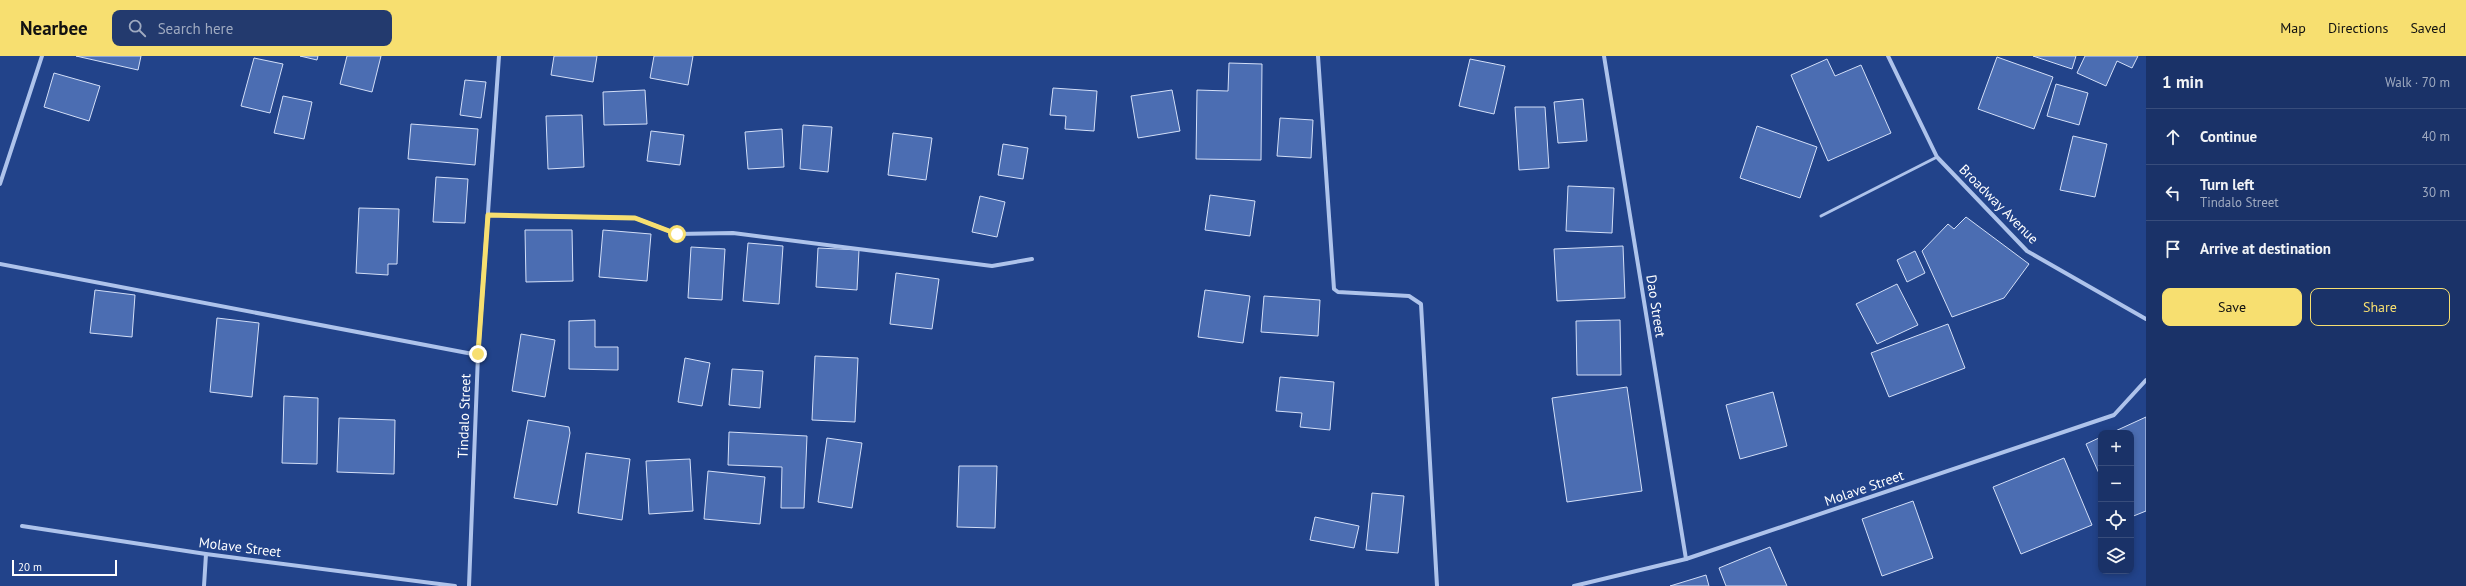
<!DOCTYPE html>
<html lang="en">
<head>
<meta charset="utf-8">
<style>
	:root { --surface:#1a3268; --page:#233a6e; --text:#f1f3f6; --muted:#9faac0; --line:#384d7c; --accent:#f7df70 }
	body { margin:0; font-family:"PT Sans",sans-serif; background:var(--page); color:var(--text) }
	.controls { position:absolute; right:12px; bottom:12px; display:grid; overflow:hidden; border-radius:8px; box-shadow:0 2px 6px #0003 }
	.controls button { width:36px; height:36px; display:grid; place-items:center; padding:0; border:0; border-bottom:1px solid var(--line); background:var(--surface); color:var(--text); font:20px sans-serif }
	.scale { position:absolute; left:12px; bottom:10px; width:105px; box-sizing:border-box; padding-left:4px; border:2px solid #fff; border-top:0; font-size:11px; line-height:14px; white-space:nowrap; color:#fff; -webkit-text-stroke:3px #22438a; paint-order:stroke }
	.stop { position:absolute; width:12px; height:12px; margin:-9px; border:3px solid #f7df70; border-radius:50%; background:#fff }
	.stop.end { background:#f7df70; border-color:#fff; box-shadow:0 1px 4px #0008 }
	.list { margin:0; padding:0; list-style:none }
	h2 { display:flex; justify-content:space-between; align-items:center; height:52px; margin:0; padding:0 16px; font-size:17px }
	h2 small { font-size:13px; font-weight:400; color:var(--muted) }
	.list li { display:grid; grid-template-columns:26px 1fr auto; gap:12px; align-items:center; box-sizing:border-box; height:56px; padding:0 16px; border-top:1px solid var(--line) }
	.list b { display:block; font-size:15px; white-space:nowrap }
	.list p { margin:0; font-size:13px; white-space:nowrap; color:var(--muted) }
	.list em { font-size:13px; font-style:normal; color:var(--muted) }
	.actions { display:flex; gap:8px; padding:12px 16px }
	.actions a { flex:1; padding:9px 0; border:1px solid var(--accent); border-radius:8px; text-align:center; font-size:14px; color:var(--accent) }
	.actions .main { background:var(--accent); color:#111 }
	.icon { flex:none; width:22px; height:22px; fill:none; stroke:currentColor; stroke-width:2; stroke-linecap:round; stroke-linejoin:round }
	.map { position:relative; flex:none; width:2146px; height:530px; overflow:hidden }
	header { display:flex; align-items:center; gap:24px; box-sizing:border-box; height:56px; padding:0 20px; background:var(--accent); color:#111 }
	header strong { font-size:19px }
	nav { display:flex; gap:22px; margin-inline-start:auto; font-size:14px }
	.search { width:280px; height:36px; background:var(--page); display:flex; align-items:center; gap:10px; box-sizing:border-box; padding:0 14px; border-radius:8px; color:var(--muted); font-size:15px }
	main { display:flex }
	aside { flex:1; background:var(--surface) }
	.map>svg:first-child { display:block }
</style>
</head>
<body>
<header>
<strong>Nearbee</strong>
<div class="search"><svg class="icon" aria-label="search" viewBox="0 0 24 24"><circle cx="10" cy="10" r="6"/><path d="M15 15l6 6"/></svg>Search here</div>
<nav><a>Map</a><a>Directions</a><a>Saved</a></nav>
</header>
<main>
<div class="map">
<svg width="2146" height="530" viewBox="0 0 2146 530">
	<rect width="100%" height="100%" fill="#22438a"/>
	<g fill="#4b6db2" stroke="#d3dff8">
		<path d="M76,0H141L138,14Z"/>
		<path d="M300,0H318L317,4Z"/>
		<path d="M347,0H381L372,36L340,28Z"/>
		<path d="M554,0H597L593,26L551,19Z"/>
		<path d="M654,0H693L688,29L650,22Z"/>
		<path d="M2033,0H2076L2072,13Z"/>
		<path d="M2085,0H2138L2132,12L2117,5L2106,30L2077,17Z"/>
		<path d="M1997,1L2053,21L2034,73L1978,53Z"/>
		<path d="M254,2L283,8L270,57L241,50Z"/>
		<path d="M1470,3L1505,10L1494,58L1459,50Z"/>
		<path d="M1827,3L1835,20L1861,9L1891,77L1828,105L1791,19Z"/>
		<path d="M1229,7L1262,8L1261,104L1196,103L1197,34L1228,35Z"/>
		<path d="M54,17L100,30L89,65L44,51Z"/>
		<path d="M465,24L486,26L481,62L460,59Z"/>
		<path d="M2056,28L2088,37L2079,69L2047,60Z"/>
		<path d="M1053,32L1097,35L1094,75L1065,73L1066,60L1050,59Z"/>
		<path d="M645,34L647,68L604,69L603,36Z"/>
		<path d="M1172,34L1180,75L1138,82L1131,40Z"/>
		<path d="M283,40L312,46L304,83L274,77Z"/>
		<path d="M1583,43L1587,85L1558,87L1554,46Z"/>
		<path d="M1515,51H1545L1549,112L1519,114Z"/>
		<path d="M582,59L584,111L548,113L546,60Z"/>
		<path d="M1280,62L1313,64L1311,102L1277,100Z"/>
		<path d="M411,68L478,73L475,109L408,103Z"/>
		<path d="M803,69L832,71L828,116L800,113Z"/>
		<path d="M1757,70L1817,91L1800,142L1740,122Z"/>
		<path d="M782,73L784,111L748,113L745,76Z"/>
		<path d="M651,75L684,79L680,109L647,105Z"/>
		<path d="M893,77L932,82L926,124L888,119Z"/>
		<path d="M2073,80L2107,88L2095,141L2060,134Z"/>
		<path d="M1003,88L1028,92L1023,123L998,119Z"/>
		<path d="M436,121L468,123L465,167L433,166Z"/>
		<path d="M1568,130L1614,132L1612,177L1566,175Z"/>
		<path d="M1210,139L1255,145L1250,180L1205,174Z"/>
		<path d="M980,140L1005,146L997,181L972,176Z"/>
		<path d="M359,152L399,153L397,208H388V219L356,217Z"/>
		<path d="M1966,161L2029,208L2004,242L1952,261L1922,195L1948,168L1954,173Z"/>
		<path d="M525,174H572L573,225L526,226Z"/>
		<path d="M603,174L651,178L647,225L599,221Z"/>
		<path d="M748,187L783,190L779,248L743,245Z"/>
		<path d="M1623,190L1625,242L1557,245L1554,193Z"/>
		<path d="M691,191L725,193L722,244L688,242Z"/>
		<path d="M818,192L859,194L857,234L816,231Z"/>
		<path d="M1915,195L1925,217L1907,226L1897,204Z"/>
		<path d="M896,217L939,223L932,273L890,268Z"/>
		<path d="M1897,228L1918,269L1877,288L1856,248Z"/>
		<path d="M95,234L135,239L132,281L90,277Z"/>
		<path d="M1205,234L1250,240L1243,287L1198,281Z"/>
		<path d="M1264,240L1320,244L1318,280L1261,276Z"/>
		<path d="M217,262L259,267L252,341L210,336Z"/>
		<path d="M595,264V291H618V314L569,313V265Z"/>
		<path d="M1620,264L1621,319H1577L1576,265Z"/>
		<path d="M1948,268L1965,312L1889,341L1871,297Z"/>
		<path d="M521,278L555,284L545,341L512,335Z"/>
		<path d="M815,300L858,302L855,366L812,364Z"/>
		<path d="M685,302L710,307L702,350L678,346Z"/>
		<path d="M732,313L763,315L760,352L729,349Z"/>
		<path d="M1280,321L1334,326L1330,374L1300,371L1302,357L1276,355Z"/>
		<path d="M1627,331L1642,435L1567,446L1552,342Z"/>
		<path d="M1773,336L1787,390L1740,403L1726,349Z"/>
		<path d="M284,340L318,342L317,408L282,407Z"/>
		<path d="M2146,361V455L2131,461V377H2111Z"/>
		<path d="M339,362L395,364L394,418L337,416Z"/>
		<path d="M528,364L569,371L570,377L557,449L514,442Z"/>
		<path d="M729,376L807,380L804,452H781L782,411L728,409Z"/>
		<path d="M2101,381V422L2086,388Z"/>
		<path d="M827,382L862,387L852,452L818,446Z"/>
		<path d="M586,397L630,403L622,464L578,457Z"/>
		<path d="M2064,402L2092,469L2021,498L1993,431Z"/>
		<path d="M690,403L693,455L649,458L646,405Z"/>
		<path d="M959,410H997L995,472L957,471Z"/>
		<path d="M708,415L765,421L760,468L704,463Z"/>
		<path d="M1372,437L1404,440L1398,497L1366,494Z"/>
		<path d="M1913,445L1933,502L1882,520L1862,463Z"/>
		<path d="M1315,461L1359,470L1354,492L1310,484Z"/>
		<path d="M1770,491L1787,530H1726L1719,512Z"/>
		<path d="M1706,519L1709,530H1670Z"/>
	</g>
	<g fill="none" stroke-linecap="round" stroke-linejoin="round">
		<path stroke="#aec3eb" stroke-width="3" d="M1821,160L1937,101"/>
		<g stroke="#aec3eb" stroke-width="4">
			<path d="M1318,0L1334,233L1338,236L1409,240L1421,248L1437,530"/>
			<path d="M1604,0L1686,503"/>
			<path d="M1888,0L1937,101L2027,195L2146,263"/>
			<path d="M0,128L42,0"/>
			<path d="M488,159L635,162L677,178L733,177L992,210L1032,203"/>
			<path d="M0,208L478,299"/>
			<path d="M22,470L206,498L455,530"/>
			<path d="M204,530L206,498"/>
			<path d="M469,530L478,299L499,0"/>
			<path d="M1574,530L1686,503L2114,359L2146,324"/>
		</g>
	</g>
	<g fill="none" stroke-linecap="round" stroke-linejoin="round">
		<path stroke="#f7df70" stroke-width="5" d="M478,298L488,159L635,162L677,178"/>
	</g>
	<g text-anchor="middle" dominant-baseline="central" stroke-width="3.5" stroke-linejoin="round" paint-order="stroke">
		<g font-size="14" fill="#fff" stroke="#22438a">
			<text transform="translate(1999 148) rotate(45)">Broadway Avenue</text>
			<text transform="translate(1656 250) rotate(81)">Dao Street</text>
			<text transform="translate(464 360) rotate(-88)">Tindalo Street</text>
			<text transform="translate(1864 432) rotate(-19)">Molave Street</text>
			<text transform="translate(240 491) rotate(7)">Molave Street</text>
		</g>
	</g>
</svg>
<div class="controls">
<button>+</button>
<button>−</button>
<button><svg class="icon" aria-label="locate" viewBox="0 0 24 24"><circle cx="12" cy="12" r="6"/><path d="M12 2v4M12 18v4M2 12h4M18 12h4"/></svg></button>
<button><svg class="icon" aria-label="layers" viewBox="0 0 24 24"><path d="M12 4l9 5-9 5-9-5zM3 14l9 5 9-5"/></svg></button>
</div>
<div class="scale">20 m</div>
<div class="stop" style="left:677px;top:178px"></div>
<div class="stop end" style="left:478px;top:298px"></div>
</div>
<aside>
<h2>1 min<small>Walk · 70 m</small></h2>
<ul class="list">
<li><svg class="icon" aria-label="ahead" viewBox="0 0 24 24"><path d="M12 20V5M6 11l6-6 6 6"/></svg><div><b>Continue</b></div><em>40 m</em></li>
<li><svg class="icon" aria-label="left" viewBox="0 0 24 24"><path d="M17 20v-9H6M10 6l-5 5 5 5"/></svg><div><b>Turn left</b><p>Tindalo Street</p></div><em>30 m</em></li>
<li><svg class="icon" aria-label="arrive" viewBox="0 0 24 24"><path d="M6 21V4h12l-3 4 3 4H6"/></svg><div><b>Arrive at destination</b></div></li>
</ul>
<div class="actions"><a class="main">Save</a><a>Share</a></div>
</aside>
</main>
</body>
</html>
